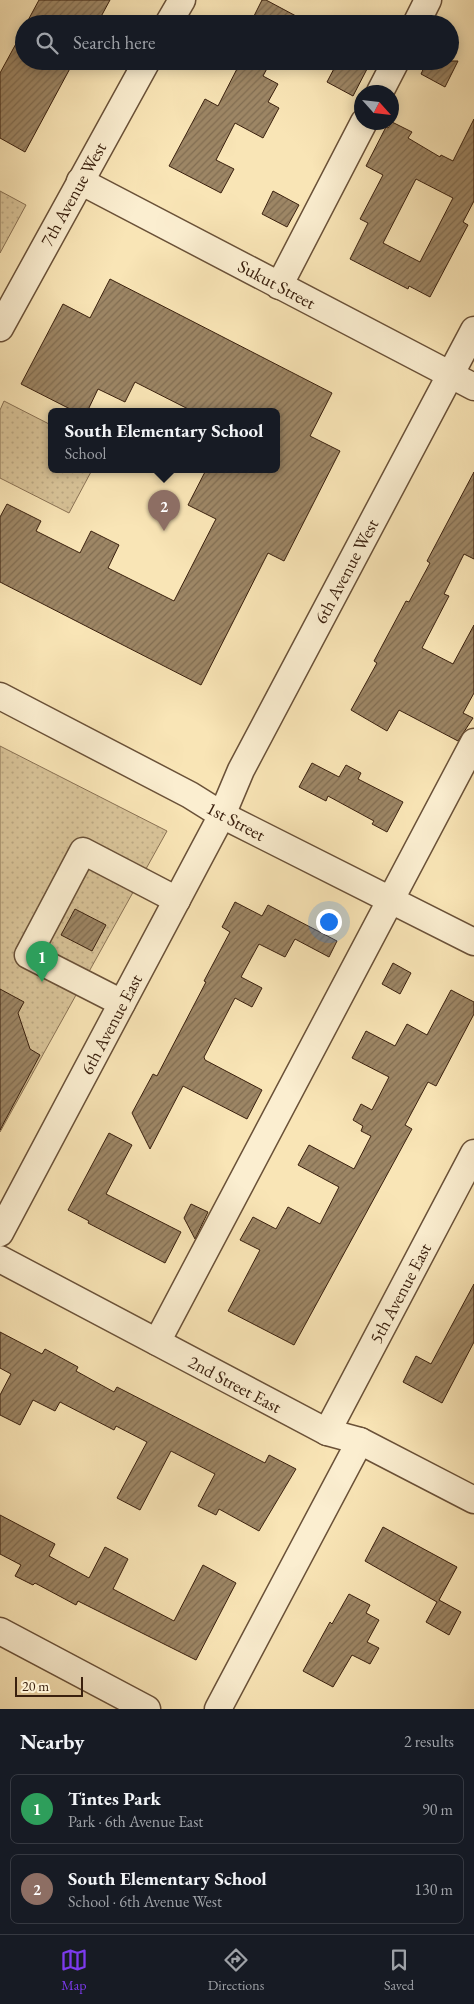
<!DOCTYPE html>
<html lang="en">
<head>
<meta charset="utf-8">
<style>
	:root { --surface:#171b24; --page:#242831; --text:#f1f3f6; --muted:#9ea1a6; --line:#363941; --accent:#7c3aed }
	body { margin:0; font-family:"EB Garamond",serif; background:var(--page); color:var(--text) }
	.compass { position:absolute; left:354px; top:85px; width:45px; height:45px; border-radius:50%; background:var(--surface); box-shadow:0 2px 12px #0003; rotate:117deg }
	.scale { position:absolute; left:15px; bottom:12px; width:68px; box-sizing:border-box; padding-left:5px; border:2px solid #3a200e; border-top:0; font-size:14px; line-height:18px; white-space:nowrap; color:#3a200e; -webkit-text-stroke:4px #fbeed0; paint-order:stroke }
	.you { position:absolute; left:328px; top:921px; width:18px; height:18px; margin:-12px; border:4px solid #fff; border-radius:50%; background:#1a73e8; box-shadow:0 0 0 8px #1a73e833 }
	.badge { display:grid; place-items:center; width:32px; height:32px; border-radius:50%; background:var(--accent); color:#fff; font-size:16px; font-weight:700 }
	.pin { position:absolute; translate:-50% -41px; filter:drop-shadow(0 1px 2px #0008) }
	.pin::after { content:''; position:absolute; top:26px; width:18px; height:15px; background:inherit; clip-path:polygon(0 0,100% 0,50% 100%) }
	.popup { position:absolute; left:48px; top:408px; width:232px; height:65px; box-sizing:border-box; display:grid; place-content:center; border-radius:8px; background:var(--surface); filter:drop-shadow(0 1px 4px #0005); font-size:16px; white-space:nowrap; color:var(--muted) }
	.popup b { font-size:19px; color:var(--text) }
	.popup::after { content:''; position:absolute; left:50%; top:100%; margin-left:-10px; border:10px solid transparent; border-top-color:var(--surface) }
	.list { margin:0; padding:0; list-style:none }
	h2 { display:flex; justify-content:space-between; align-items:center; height:65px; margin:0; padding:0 20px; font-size:21px }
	h2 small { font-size:16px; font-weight:400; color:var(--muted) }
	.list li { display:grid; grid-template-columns:32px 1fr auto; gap:15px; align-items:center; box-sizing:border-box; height:70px; margin:0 10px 10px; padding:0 10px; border:1px solid var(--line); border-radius:8px }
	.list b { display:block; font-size:19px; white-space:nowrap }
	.list p { margin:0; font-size:16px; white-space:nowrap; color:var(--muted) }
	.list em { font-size:16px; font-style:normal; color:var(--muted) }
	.icon { flex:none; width:28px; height:28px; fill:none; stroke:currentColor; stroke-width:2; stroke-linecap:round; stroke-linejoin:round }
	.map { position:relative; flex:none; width:474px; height:1709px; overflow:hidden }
	.search { position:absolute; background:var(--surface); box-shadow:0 2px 12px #0003; left:15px; right:15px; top:15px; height:55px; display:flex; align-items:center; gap:12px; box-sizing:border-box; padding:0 18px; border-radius:28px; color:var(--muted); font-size:19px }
	.sheet { height:225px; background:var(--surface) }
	nav { display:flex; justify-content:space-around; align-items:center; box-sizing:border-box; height:70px; border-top:1px solid var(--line); background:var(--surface); font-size:14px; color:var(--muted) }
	nav a { display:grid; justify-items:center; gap:2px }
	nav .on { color:var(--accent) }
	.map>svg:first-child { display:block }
</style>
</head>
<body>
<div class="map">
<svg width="474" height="1709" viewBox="0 0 474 1709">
	<defs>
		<pattern id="park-dots" width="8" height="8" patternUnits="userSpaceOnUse" patternTransform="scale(1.25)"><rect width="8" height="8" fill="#d9c499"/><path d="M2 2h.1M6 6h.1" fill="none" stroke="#bba883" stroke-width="1.8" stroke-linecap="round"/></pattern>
		<pattern id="building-hatch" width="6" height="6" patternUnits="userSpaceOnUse" patternTransform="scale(1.25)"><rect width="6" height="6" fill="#9d8665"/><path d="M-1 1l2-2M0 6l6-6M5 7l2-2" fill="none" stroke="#816d52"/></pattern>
	</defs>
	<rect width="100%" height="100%" fill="#f9e5b6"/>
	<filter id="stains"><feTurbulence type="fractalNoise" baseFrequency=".004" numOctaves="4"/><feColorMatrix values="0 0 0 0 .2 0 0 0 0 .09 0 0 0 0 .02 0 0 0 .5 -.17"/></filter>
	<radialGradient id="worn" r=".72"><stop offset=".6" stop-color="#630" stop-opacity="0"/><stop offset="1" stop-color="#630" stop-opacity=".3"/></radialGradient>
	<g fill="url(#park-dots)" stroke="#8a7254">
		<path d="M0,191L26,205L0,253Z"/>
		<path d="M4,401L51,425V470H92L69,513L0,478V410Z"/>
		<path d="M0,746L167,831L0,1132Z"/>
	</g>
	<g fill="url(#building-hatch)" stroke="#3a200e" fill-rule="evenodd">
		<path d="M39,0H110L97,24H26Z"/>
		<path d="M262,0H266L311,24H252L255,19L253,18Z"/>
		<path d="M24,29V61H74L25,152L0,138V73Z"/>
		<path d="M241,61H271L263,76L278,84L268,102L279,108L263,138L235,123L216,160L234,169L221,193L169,166L205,99L218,106Z"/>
		<path d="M338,61H352L367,69L353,96L327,82Z"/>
		<path d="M427,61H458L445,87L421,74Z"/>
		<path d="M474,119V201L463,222L468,225L430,297L409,286L408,289L350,259L368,223L360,219L383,175L366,166L386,127L388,128L392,122L412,132L408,138L440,157L441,155L453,161ZM416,179L453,198L420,262L383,243Z"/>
		<path d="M273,191L299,205L287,227L262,214Z"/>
		<path d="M110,279L332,393L310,436L340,451L284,561L268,553L201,685L0,582V517L7,504L41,521L36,531L80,553L91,531L119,545L108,568L174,601L216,519L188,505L206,470H276V412H194L135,382L125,402L98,389L87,412H76L21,384L63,304L90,318Z"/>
		<path d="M474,472V559L464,554L444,594L449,596L422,648L453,664L474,625V693L463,713L473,718L458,741L399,710L387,731L351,710L377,663L374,661L406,601L409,602L430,563L427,561Z"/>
		<path d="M312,763L339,777L346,765L361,773L358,779L403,802L387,832L372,824L374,821L328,796L326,801L299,787Z"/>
		<path d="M235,902L262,916L268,905L337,941L329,957L295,939L285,957L259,944L241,977L262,988L252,1007L235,998L204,1057L205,1060L262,1090L247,1119L183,1086L150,1149L132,1113L153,1074L157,1076L206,982L204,981L230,932L222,927Z"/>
		<path d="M75,909L106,925L92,951L61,935Z"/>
		<path d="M393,963L411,973L400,994L382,984Z"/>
		<path d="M0,989L24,1002L18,1013L30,1049L40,1055L0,1130Z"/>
		<path d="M451,990L474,1002V1014L436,1086L428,1082L405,1125L412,1129L294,1345L228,1311L260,1250L240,1240L253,1217L276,1229L288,1207L320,1224L339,1187L298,1165L309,1145L354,1169L371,1136L361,1131L363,1126L353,1120L361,1104L372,1110L389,1077L352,1058L366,1031L395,1046L407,1024L427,1035Z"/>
		<path d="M109,1133L132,1145L106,1194L181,1232L165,1263L88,1223L89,1221L68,1210Z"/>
		<path d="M191,1204L208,1212L195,1239L184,1218Z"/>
		<path d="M474,1284V1342L442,1403L403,1382L416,1356L431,1364Z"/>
		<path d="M0,1332L42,1354L45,1349L78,1367L76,1371L114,1392L117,1387L265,1463L269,1455L296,1469L259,1531L219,1509L216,1515L198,1506L215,1474L171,1451L140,1510L117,1498L147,1442L116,1426L114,1430L60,1402L55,1411L33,1400L20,1425L0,1415V1395L11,1374L0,1368Z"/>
		<path d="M0,1515L55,1544L49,1556L89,1578L105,1547L128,1559L113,1589L174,1621L203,1565L236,1583L196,1660L78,1601L76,1605L35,1583L33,1585L15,1576L21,1565L0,1554Z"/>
		<path d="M383,1527L457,1567L439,1600L461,1612L449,1635L426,1622L437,1602L365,1561Z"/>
		<path d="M349,1594L370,1605L366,1613L379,1620L367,1642L379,1648L370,1664L352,1655L333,1687L303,1671L330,1622L332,1624Z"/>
	</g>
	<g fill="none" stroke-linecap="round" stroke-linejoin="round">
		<g stroke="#6a5138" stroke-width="29">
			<g id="minor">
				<path d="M168,24L182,0"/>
				<path d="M416,24L428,0"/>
				<path d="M380,92L396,61"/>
				<path d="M80,181L474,387"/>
				<path d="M279,286L364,122"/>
				<path d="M0,328L147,61"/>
				<path d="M0,696L190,795L222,815L474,942"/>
				<path d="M122,1003L28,955L83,851L177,900"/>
				<path d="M0,1233L222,815L241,770L474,330"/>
				<path d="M0,1259L327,1432L360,1441L474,1500"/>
				<path d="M157,1342L474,742"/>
				<path d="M327,1432L474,1153"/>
				<path d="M0,1631L147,1709"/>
				<path d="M218,1709L360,1441"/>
			</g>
		</g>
		<use href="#minor" stroke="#fbeed0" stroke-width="26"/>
	</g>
	<g text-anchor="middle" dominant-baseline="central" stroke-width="4.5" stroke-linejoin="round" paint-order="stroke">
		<g font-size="18" fill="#3a200e" stroke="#fbeed0">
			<text transform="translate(73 194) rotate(-61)">7th Avenue West</text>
			<text transform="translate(277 284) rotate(28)">Sukut Street</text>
			<text transform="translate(346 571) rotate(-62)">6th Avenue West</text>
			<text transform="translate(236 821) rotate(28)">1st Street</text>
			<text transform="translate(111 1024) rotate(-62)">6th Avenue East</text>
			<text transform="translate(400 1293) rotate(-62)">5th Avenue East</text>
			<text transform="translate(235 1384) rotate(28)">2nd Street East</text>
		</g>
	</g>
	<rect width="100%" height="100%" filter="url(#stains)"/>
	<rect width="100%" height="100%" fill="url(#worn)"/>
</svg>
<svg class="compass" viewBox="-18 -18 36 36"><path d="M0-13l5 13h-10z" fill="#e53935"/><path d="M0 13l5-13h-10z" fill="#9ea1a6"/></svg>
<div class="scale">20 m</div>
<div class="you"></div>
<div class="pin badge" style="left:42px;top:982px;background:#2e9e5b">1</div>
<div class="pin badge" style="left:164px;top:531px;background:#8d6e63">2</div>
<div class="popup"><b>South Elementary School</b>School</div>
<div class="search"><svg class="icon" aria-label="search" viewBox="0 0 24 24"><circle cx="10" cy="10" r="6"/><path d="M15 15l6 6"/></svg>Search here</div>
</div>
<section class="sheet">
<h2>Nearby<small>2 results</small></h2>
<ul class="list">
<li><span class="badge" style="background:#2e9e5b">1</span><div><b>Tintes Park</b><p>Park · 6th Avenue East</p></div><em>90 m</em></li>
<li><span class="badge" style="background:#8d6e63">2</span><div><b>South Elementary School</b><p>School · 6th Avenue West</p></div><em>130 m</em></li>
</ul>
</section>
<nav>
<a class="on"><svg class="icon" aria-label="map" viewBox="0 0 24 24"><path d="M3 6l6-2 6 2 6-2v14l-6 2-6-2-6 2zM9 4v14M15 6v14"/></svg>Map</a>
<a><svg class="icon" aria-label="directions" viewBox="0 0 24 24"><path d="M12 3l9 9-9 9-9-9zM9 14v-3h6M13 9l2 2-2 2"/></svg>Directions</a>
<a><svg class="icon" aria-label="saved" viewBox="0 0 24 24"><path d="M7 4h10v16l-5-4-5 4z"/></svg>Saved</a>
</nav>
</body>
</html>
